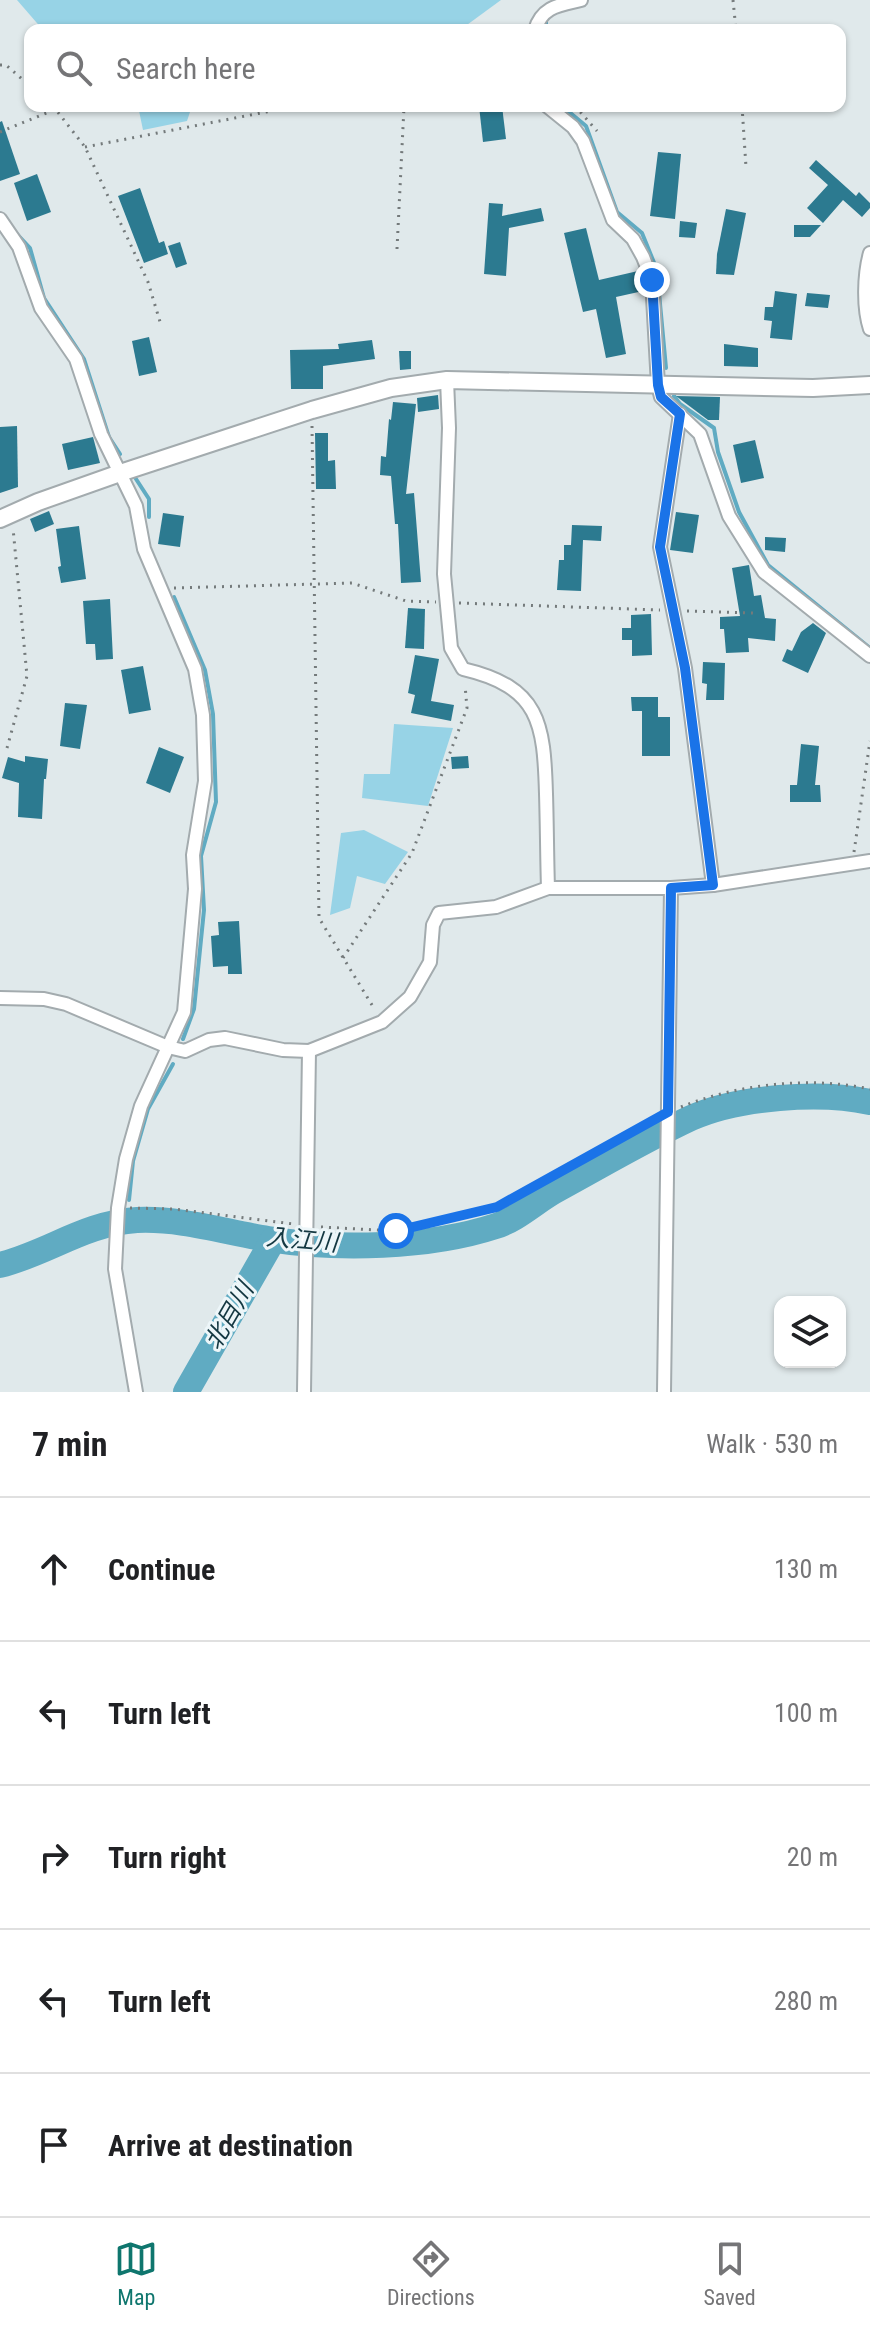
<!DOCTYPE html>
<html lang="en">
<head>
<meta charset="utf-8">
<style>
	:root { --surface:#fff; --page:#f6f6f6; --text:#202124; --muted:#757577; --line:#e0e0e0; --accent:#0f766e }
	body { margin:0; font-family:"Roboto Condensed","Noto Sans JP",sans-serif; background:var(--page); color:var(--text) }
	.controls { position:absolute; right:24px; bottom:24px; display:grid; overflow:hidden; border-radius:16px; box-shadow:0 2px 6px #0004 }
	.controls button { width:72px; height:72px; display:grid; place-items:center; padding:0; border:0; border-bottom:2px solid var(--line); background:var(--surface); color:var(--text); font:40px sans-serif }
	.stop { position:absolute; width:24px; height:24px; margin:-18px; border:6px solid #1a73e8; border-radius:50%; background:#fff }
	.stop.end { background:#1a73e8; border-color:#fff; box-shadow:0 2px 8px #0008 }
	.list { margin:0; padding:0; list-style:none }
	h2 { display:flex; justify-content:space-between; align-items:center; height:104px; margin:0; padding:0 32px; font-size:34px }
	h2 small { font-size:26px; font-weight:400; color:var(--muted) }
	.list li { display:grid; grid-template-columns:52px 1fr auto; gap:24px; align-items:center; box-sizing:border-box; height:144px; padding:0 32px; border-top:2px solid var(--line) }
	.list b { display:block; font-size:30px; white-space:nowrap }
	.list em { font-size:26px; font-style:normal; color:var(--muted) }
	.icon { flex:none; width:44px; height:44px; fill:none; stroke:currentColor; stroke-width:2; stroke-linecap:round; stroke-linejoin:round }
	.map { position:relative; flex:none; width:870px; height:1392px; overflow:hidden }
	.search { position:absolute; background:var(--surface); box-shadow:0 2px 6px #0004; left:24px; right:24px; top:24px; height:88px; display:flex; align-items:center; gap:20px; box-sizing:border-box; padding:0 28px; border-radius:16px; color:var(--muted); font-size:30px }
	.sheet { height:824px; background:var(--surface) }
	nav { display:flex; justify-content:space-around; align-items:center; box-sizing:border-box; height:112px; border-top:2px solid var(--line); background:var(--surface); font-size:22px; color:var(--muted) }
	nav a { display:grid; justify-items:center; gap:4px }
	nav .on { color:var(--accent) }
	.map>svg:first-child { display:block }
</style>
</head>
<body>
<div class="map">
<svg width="870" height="1392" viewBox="0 0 870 1392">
	<rect width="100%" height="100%" fill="#e0e9eb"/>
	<g fill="#97d3e6">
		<path d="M17,0H501L460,30H43Z"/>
		<path d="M138,106H192L187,121L143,130Z"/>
		<path d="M394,724L453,728L428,806L362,798L364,774H390Z"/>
		<path d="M364,830L408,852L385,884L357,876L350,908L330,915L341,833Z"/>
	</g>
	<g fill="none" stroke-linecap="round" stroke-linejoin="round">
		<g stroke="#60abc2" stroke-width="4">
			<path d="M546,18V30"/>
			<path d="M562,106L586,126L617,212L642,233L657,270V281"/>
			<path d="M16,233L30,248L44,298L84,359L109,437L120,454"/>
			<path d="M659,293L666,368"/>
			<path d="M674,396L680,404L714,428L718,452L739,512L768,565L870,648"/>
			<path d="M136,479L149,499V517"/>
			<path d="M174,597L205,670L213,714L216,802L201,856L204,910L194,1009L183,1039"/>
			<path d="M129,1200L133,1161L148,1109L173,1064"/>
		</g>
		<g stroke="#60abc2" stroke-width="26">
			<path d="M0,1265C48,1253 85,1223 137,1220C181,1218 225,1232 268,1239C337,1250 429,1248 496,1226C518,1219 537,1200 558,1189C602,1165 646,1139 691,1118C738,1097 820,1091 870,1102"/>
			<path d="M186,1392L273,1240"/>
		</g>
	</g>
	<g fill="#2c7a90">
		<path d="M479,106H502L506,139L483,142Z"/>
		<path d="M2,121L20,174L0,181V122Z"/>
		<path d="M658,152L681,154L675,219L650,216Z"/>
		<path d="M816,160L856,196L859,192L870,203V208L862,217L843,200L823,223L807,208L828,185L809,168Z"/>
		<path d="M37,174L51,212L27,221L14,183Z"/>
		<path d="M140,188L159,243L164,241L168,254L144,263L118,196Z"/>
		<path d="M489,203L503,204L502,216L541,208L544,221L509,228L506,276L484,274Z"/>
		<path d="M726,209L746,213L734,275L716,274L717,254Z"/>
		<path d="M680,221L697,223L695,238L679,237Z"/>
		<path d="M794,225H821L810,237H794Z"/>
		<path d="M586,228L599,280L638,271L643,291L616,297L626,354L606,358L596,309L583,312L564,233Z"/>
		<path d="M180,242L187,264L176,268L168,246Z"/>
		<path d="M775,291L797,294L792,340L770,338L772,321L764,320L765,307H773Z"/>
		<path d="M807,293L830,295L828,308L805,306Z"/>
		<path d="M149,337L157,372L139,376L132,341Z"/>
		<path d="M372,340L375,359L323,366V389H291L290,350L339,349L338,344Z"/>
		<path d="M724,344L758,348V367L724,366Z"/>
		<path d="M399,351H411V369L400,370Z"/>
		<path d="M438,395L439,409L418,412L417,398Z"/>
		<path d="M676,396L720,397L719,420H708Z"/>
		<path d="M393,402L416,404L406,494L414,493L421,582L401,583L398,524H395L391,476L380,475L381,456L386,457L389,419L391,420Z"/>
		<path d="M17,426L18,487L0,493V427Z"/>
		<path d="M315,433H328V461L335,460L336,489H316Z"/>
		<path d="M93,437L100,463L68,470L62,444Z"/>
		<path d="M755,440L764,478L741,483L733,445Z"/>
		<path d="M49,511L54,524L35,532L30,519Z"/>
		<path d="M676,512L699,515L693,553L670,550Z"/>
		<path d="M163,513L184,516L180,547L158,544Z"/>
		<path d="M572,525L602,526L601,541L583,540L581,591L557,590L559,560H564V545H571Z"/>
		<path d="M79,526L86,579L61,583L58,567L61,566L56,529Z"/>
		<path d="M765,537L786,538L785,552L765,550Z"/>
		<path d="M749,565L754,596L761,595L765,618L776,619L775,641L748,638L749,652L726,653L724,629H720V617L740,616L732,568Z"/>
		<path d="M110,599L113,659L96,660L95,644H86L83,601Z"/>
		<path d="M408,608L425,609L424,649L405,648Z"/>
		<path d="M651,614L652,655L632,656V640H622V628H631V615Z"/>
		<path d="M813,623L826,633L808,673L782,661L787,649L792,651L801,632Z"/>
		<path d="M415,655L439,659L431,701L454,705L451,721L411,713L415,695L408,693Z"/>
		<path d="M703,662L725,663L724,700H706L707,684L702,683Z"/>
		<path d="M143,666L151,710L129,714L121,670Z"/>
		<path d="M631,697H658V717H670V756H642V711H632Z"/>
		<path d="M65,703L87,705L80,749L60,746Z"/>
		<path d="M801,744L819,746L815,785H820L821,802H790V785H797Z"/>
		<path d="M159,747L184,757L170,793L146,783Z"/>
		<path d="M25,756L48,759L46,779H44L42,819L18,817L19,783L2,778L8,757L25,762Z"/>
		<path d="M468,756L469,768L452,769L451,757Z"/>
		<path d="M239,921L242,974H228V966L213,967L211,936L219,935L218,922Z"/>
	</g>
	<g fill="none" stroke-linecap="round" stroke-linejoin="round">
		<g stroke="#a3abae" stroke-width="16">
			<g id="minor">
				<path d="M535,30C542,6 560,5 581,0"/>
				<path d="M547,106L573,127L583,141L613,220L633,239L643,257L652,280L658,385L661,397L700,434L729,516L764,572L870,656"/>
				<path d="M0,219L19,247L41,308L76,359L101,434L136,506L144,549L195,669L203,715L205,781L193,855L195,889L184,1012L141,1106L126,1159L118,1208L115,1269L136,1392"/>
				<path d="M870,253C864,274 863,308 870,329"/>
				<path d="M447,380L449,428L444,574L451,648L463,669C540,687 544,723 546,794C547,825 547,857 548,888"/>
				<path d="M680,414L660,547L685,668L713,885"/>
				<path d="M0,998L44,999L66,1004L168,1047L185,1051L209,1040L225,1038L283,1050L309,1051L382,1022L410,997L430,962L433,925L439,913L496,907L548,888H671L713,885L870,861"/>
				<path d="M304,1392L309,1051"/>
				<path d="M664,1392L671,888"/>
			</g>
		</g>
		<g stroke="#a3abae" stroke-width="20">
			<path id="tertiary" d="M0,519L38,502L120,473L312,410L391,388L447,380L813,388L870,385"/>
		</g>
		<g stroke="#747a7b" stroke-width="3" stroke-dasharray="2 6" stroke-linecap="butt">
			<path d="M733,0L736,30"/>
			<path d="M0,65H6L30,86"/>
			<path d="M53,106L85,147L148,282L161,325"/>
			<path d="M575,106L597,131"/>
			<path d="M742,106L746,167"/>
			<path d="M0,132L56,109"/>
			<path d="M85,147L297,106"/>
			<path d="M397,249L404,107L414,106"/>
			<path d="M312,426L319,918L375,1010"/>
			<path d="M174,588L352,583L406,601L436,602"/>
			<path d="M459,603L660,610"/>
			<path d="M687,611L755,613"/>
			<path d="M7,748L27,676L13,528"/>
			<path d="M854,852L870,741"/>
			<path d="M343,958L412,853L467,708L465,685"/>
			<path d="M681,1107C738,1084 809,1076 870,1089"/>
			<path d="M130,1208L174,1209L294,1224"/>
			<path d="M321,1227L396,1231L497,1207L656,1119"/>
		</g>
		<use href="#minor" stroke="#fff" stroke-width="12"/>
		<use href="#tertiary" stroke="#fff" stroke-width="16"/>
	</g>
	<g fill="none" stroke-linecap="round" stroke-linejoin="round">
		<path stroke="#1a73e8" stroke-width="10" d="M396,1231L497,1207L668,1112L671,888L713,885L685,668L660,547L680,414L661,397L658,385L652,280"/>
	</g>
	<g text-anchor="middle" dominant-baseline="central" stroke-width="6" stroke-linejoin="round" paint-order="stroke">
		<g font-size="24" font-style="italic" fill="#143842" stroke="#edf6f9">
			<text transform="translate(302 1240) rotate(5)">入江川</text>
			<text transform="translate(229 1316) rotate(-60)">北目川</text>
		</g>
	</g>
</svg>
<div class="controls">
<button><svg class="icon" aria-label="layers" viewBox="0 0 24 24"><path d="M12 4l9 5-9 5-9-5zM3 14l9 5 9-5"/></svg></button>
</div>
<div class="stop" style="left:396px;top:1231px"></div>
<div class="stop end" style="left:652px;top:280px"></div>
<div class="search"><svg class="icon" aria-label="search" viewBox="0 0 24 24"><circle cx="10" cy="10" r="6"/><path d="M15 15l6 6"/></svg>Search here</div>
</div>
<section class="sheet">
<h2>7 min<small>Walk · 530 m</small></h2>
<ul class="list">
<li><svg class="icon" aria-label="ahead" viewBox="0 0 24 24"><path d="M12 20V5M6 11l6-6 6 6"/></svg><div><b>Continue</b></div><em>130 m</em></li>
<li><svg class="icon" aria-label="left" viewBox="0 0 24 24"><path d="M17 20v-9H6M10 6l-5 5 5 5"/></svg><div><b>Turn left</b></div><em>100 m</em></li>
<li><svg class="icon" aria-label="right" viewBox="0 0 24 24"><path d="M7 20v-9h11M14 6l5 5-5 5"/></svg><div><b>Turn right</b></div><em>20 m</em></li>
<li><svg class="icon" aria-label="left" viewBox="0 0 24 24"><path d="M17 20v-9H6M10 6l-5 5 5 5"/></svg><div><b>Turn left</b></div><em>280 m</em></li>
<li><svg class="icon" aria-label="arrive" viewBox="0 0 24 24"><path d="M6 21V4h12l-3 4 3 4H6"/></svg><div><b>Arrive at destination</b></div></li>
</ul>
</section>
<nav>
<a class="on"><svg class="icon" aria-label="map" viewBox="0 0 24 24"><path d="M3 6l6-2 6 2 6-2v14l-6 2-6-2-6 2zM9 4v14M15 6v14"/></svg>Map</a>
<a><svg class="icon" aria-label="directions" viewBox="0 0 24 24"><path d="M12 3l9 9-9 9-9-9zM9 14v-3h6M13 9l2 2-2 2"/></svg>Directions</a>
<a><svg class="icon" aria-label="saved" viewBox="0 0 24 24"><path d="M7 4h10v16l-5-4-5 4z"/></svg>Saved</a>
</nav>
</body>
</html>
